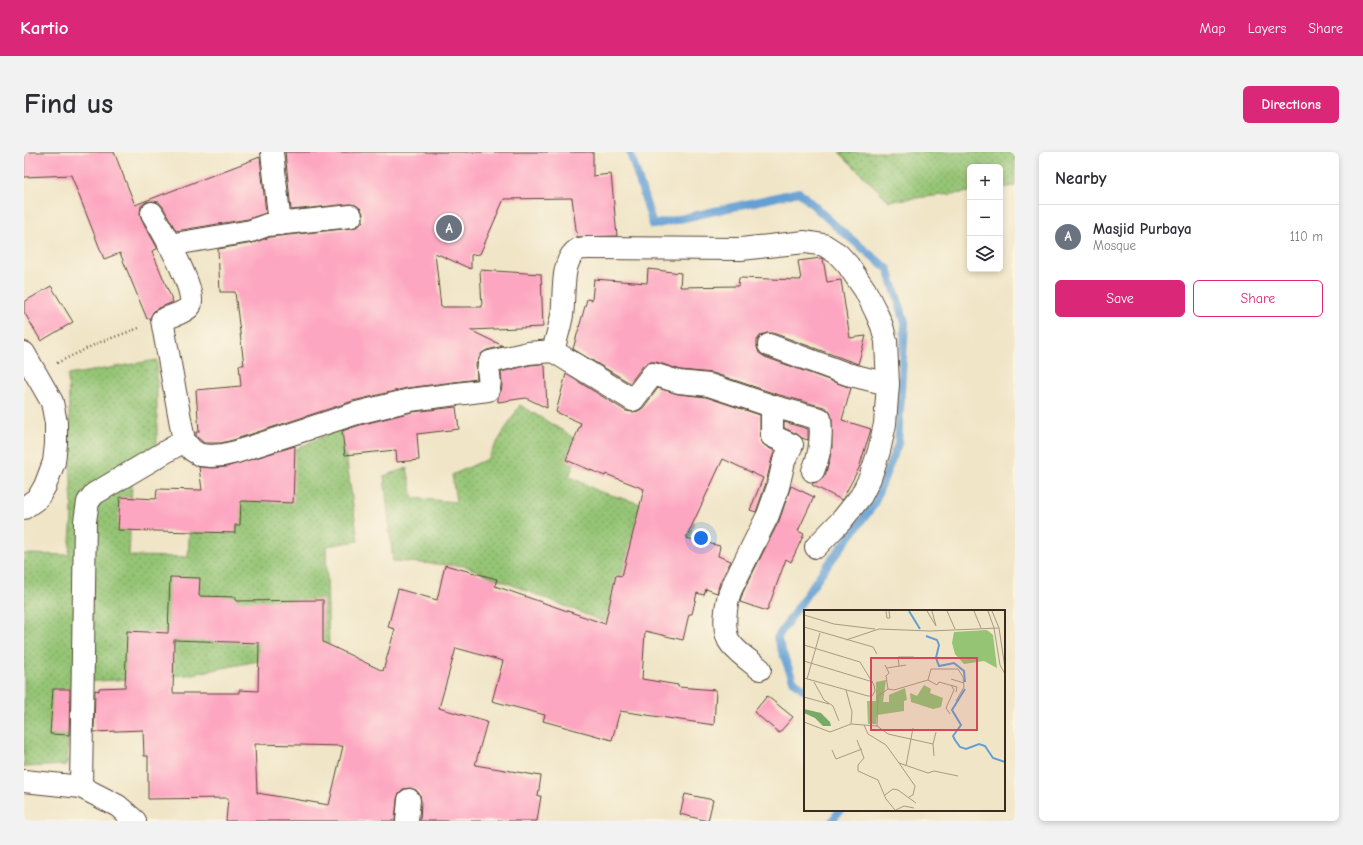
<!DOCTYPE html>
<html lang="en">
<head>
<meta charset="utf-8">
<style>
	:root { --surface:#fff; --page:#f2f2f3; --text:#2b2b33; --muted:#7c7c81; --line:#e1e1e2; --accent:#db2777 }
	body { margin:0; font-family:"Comic Neue",sans-serif; background:var(--page); color:var(--text) }
	.controls { position:absolute; right:12px; top:12px; display:grid; overflow:hidden; border-radius:6px; box-shadow:0 2px 6px #0003 }
	.controls button { width:36px; height:36px; display:grid; place-items:center; padding:0; border:0; border-bottom:1px solid var(--line); background:var(--surface); color:var(--text); font:20px sans-serif }
	.you { position:absolute; left:677px; top:386px; width:14px; height:14px; margin:-10px; border:3px solid #fff; border-radius:50%; background:#1a73e8; box-shadow:0 0 0 6px #1a73e833 }
	.badge { display:grid; place-items:center; width:26px; height:26px; border-radius:50%; background:var(--accent); color:#fff; font-size:13px; font-weight:700 }
	.pin { position:absolute; translate:-50% -50%; border:2px solid #fff; box-shadow:0 1px 4px #0006 }
	.list { margin:0; padding:0; list-style:none }
	h2 { display:flex; justify-content:space-between; align-items:center; height:52px; margin:0; padding:0 16px; font-size:17px }
	h2 small { font-size:13px; font-weight:400; color:var(--muted) }
	.list li { display:grid; grid-template-columns:26px 1fr auto; gap:12px; align-items:center; box-sizing:border-box; height:64px; padding:0 16px; border-top:1px solid var(--line) }
	.list b { display:block; font-size:15px; white-space:nowrap }
	.list p { margin:0; font-size:13px; white-space:nowrap; color:var(--muted) }
	.list em { font-size:13px; font-style:normal; color:var(--muted) }
	.actions { display:flex; gap:8px; padding:12px 16px }
	.actions a { flex:1; padding:9px 0; border:1px solid var(--accent); border-radius:6px; text-align:center; font-size:14px; color:var(--accent) }
	.actions .main { background:var(--accent); color:#fff }
	.icon { flex:none; width:22px; height:22px; fill:none; stroke:currentColor; stroke-width:2; stroke-linecap:round; stroke-linejoin:round }
	.map { position:relative; flex:none; width:991px; height:669px; overflow:hidden; border-radius:6px }
	header { display:flex; align-items:center; gap:24px; box-sizing:border-box; height:56px; padding:0 20px; background:var(--accent); color:#fff }
	header strong { font-size:19px }
	nav { display:flex; gap:22px; margin-inline-start:auto; font-size:14px }
	.intro { display:flex; align-items:center; justify-content:space-between; box-sizing:border-box; height:96px; padding:0 24px }
	h1 { margin:0; font-size:28px }
	.button { padding:10px 18px; border-radius:6px; background:var(--accent); color:#fff; font-size:14px; font-weight:700 }
	main { display:flex; gap:24px; padding:0 24px }
	aside { flex:1; background:var(--surface); border-radius:6px; box-shadow:0 2px 6px #0003 }
	.map>svg:first-child { display:block }
</style>
</head>
<body>
<header>
<strong>Kartio</strong>
<nav><a>Map</a><a>Layers</a><a>Share</a></nav>
</header>
<div class="intro"><h1>Find us</h1><a class="button">Directions</a></div>
<main>
<div class="map">
<svg width="991" height="669" viewBox="0 0 991 669">
	<defs>
		<pattern id="grass-dots" width="8" height="8" patternUnits="userSpaceOnUse"><rect width="8" height="8" fill="#94c474"/><path d="M2 2h.1M6 6h.1" fill="none" stroke="#7a9f5f" stroke-width="1.8" stroke-linecap="round"/></pattern>
	</defs>
	<rect width="100%" height="100%" fill="#fcf5e5"/>
	<filter id="ink" filterUnits="userSpaceOnUse"><feTurbulence type="fractalNoise" baseFrequency=".025" numOctaves="2"/><feDisplacementMap in="SourceGraphic" scale="8" xChannelSelector="R" yChannelSelector="G"/><feConvolveMatrix kernelMatrix="1 2 1 2 8 2 1 2 1" color-interpolation-filters="sRGB"/></filter>
	<filter id="wash" filterUnits="userSpaceOnUse"><feTurbulence type="fractalNoise" baseFrequency=".012" numOctaves="4" result="noise"/><feDisplacementMap in="SourceGraphic" scale="16" xChannelSelector="R" yChannelSelector="G"/><feGaussianBlur stdDeviation="0.9" result="paint"/><feColorMatrix in="noise" values="0 0 0 0 0 0 0 0 0 0 0 0 0 0 0 0 0 1.4 0 .05"/><feComposite in="paint" operator="in"/></filter>
	<g filter="url(#wash)">
		<rect width="100%" height="100%" fill="#f0e5c7"/>
		<g fill="url(#grass-dots)" stroke="#687749">
			<path d="M815,0H991V34L976,36V15H946V40L865,49Z"/>
			<path d="M133,208V308L108,329L105,404L164,405L167,348L318,275L334,389L302,394L305,495L163,523L47,531L43,613L0,615V402L45,403L48,364L44,223Z"/>
			<path d="M496,253L559,291L545,324L574,339L670,368L647,458L610,469H578L441,414L369,409L360,324L383,316L389,346L432,350L428,323L463,307Z"/>
		</g>
		<g fill="none" stroke-linecap="round" stroke-linejoin="round">
			<g stroke="#639fd3" stroke-width="8">
				<path d="M606,0L629,73L775,40L815,77L864,117L881,170L874,292L849,354L796,423L753,486L769,528L781,539"/>
				<path d="M808,669L816,658"/>
			</g>
		</g>
		<g id="blocks">
			<g fill="#fda6c1" fill-rule="evenodd">
				<path d="M0,0H90L111,53L236,5L242,61L224,67L152,79L139,55L135,50L128,49L122,50L117,54L116,61L117,67L133,95V97L128,99L149,150L133,157L129,160L126,166L123,167L96,101L80,107L47,23L0,25Z"/>
				<path d="M261,0H569V24L587,22L593,84L553,85L548,46L480,47L456,102L447,103V117L411,101L417,155H458L456,118L517,122L519,175L446,178L479,194L463,198L458,201L452,212L453,227L383,236L329,249L209,288L197,291H180L172,284V280H175L172,238L217,234L215,213H220L211,140H196L194,97L229,91L246,85L328,76L335,74L339,69V62L337,57L332,53L326,52L267,58Z"/>
				<path d="M797,106L799,107L803,130L817,128L826,186L842,184L834,212L749,181H743L737,183L733,188V195L735,201L741,205L827,236L818,268L847,277L835,316L818,348L788,333L789,331L796,329L801,324L805,310L808,296V266L806,259L800,255L752,242L689,221L657,218L632,210H625L619,214L606,231L549,197L563,147L568,148L570,127L623,131L624,117L657,121L656,135L714,134L715,126L777,128L774,109Z"/>
				<path d="M27,134L49,170L17,189L0,160V150Z"/>
				<path d="M517,212L521,214L523,256L502,246L474,250V245L477,239L478,233L477,220L506,213Z"/>
				<path d="M542,222L602,259L608,260L614,259L619,256L634,236L654,242L682,245L736,263V284L737,290L743,295L751,299L748,306L742,331L732,360L726,358L739,326L699,307L662,386L696,394L694,404L707,409L696,430L693,441L682,437L680,443L673,441L668,462H665L659,488L621,479L618,527L654,533V535L692,538L690,573L596,559L588,588L519,569L521,563L468,549L479,509L432,496L415,556L463,570L451,613L517,624L514,644H517L513,669H396L397,649L396,643L392,638L386,636L379,637L375,641L373,647L371,669H202L204,646L124,647V604H120L119,578L70,580L71,538L75,539V536L101,535L103,479L144,481L146,425L176,426L175,444L212,445V449L299,448V490L359,519L371,477L364,475L374,437L413,448L421,413L473,427L471,434L581,472L592,423L598,424L620,337L582,322L581,324L542,308L557,271L532,260ZM150,488L235,491L234,539L215,538V541H149ZM231,592L319,594L305,653L233,641Z"/>
				<path d="M432,255L435,277L393,282L395,308L373,310L372,298L321,303L318,279L336,273L388,260Z"/>
				<path d="M760,270L784,277V288L778,286L773,282L760,276Z"/>
				<path d="M271,294L269,351L217,349L216,373H211V381L94,378L96,345L132,347L133,337L178,338L175,315L188,316L202,315Z"/>
				<path d="M767,334L790,345L774,379L780,382L767,410L762,407L743,459L716,450L719,440L755,369Z"/>
				<path d="M29,537H46L45,583L26,582Z"/>
				<path d="M743,544L769,565L755,581L730,560Z"/>
				<path d="M661,642L689,648L684,669L656,662Z"/>
			</g>
		</g>
	</g>
	<g filter="url(#ink)">
		<use href="#blocks" fill-opacity="0" stroke="#564637" stroke-width="1"/>
		<g fill="none" stroke-linecap="round" stroke-linejoin="round">
			<g stroke="#564637" stroke-width="24">
				<g id="minor">
					<path d="M248,0L256,72"/>
					<path d="M145,93L227,79L243,73L327,64"/>
					<path d="M745,193L823,222L864,232"/>
					<path d="M529,199C532,187 536,175 538,163C541,146 536,109 553,98C556,96 561,96 565,96L717,97L781,90L800,93L814,102L824,113L841,138L852,160L858,174L862,189L864,232L861,272L855,299L846,326L837,344L818,368L792,395"/>
					<path d="M0,201L28,250L32,271V292L30,310L21,334L14,346L0,356"/>
					<path d="M160,289L168,298L176,303L187,304L199,303L212,300L333,261L386,248L464,238C469,229 461,219 466,210L504,201L529,199L609,248L629,222L655,230L685,233L748,254L796,267C798,285 796,303 789,319"/>
					<path d="M736,517C726,509 715,502 707,492C697,480 702,448 708,435L744,363L754,335L760,309L768,293L748,284V254"/>
					<path d="M0,629L57,635L94,654L111,669"/>
					<path d="M57,635L61,369L64,350L70,342L160,289L138,168C145,165 162,160 166,154C174,139 137,77 128,61"/>
					<path d="M383,669L385,648"/>
				</g>
			</g>
			<path stroke="#564637" stroke-width="2.5" stroke-dasharray="1 3" stroke-linecap="butt" d="M33,211L74,191L115,176"/>
			<use href="#minor" stroke="#fff" stroke-width="22"/>
		</g>
	</g>
	<g transform="translate(780 458)">
		<rect width="201" height="201" fill="#f0e5c7"/>
		<path d="M183,20L189,25L193,58L180,51L160,54L151,44L148,33L150,22ZM82,70L79,92H85V85L101,78L103,90L100,91V101L73,105L72,114H64L63,91H72V72ZM120,75L127,79L126,83L139,88L137,97L129,99L107,92L106,83L113,86Z" fill="#94c474"/>
		<path d="M0,99L17,103L26,112L27,116H19L11,108L0,103Z" fill="#7a6"/>
		<path fill="none" stroke="#639fd3" stroke-width="2" d="M105,1L116,19M122,26L133,30L135,35L132,48L135,56L150,53L160,61L161,72M161,79L148,100L157,115L149,126L151,130L156,137L162,139L175,134L181,136L189,148L201,152"/>
		<path fill="none" stroke="#a89a83" stroke-width="1" d="M82,1L83,8H86L85,1M123,1L132,16L128,1M143,1L151,19M170,1L177,18M184,1L190,18L196,55L201,64M188,1L195,18L201,58M0,5L30,14L71,19M0,17L69,37L73,44M42,30L75,19L126,21L195,18M0,35L56,52L70,75L71,81L68,86H64L0,68M0,51L69,72M95,56L94,47H110M83,58L102,55M3,69L16,23M147,69L160,73M124,70L127,59H154L159,67L160,77L152,91M10,72L20,90L29,96L35,111M84,79L90,80L124,70L133,75L135,72L153,77L152,82M42,80L48,102L47,114M0,87L25,94M146,104L142,98L150,80L147,75M0,112L26,122L47,114L73,116L84,124L129,134M60,115L64,124L82,135L95,153L124,163L130,161L154,166M73,116L74,86L84,79L82,66L85,63L81,55M53,130L60,148L54,155V161L74,170L82,189L91,200M28,140L32,149L58,139M130,146L129,134L132,122M95,153L111,176L109,185L105,187M102,156L109,118M81,185L89,179L94,180L112,193M92,200L100,196L110,198"/>
		<path fill="#d1495b" fill-opacity="0.15" stroke="#d1495b" stroke-width="2" d="M67,48H173V120H67Z"/>
		<rect width="201" height="201" fill="none" stroke="#3b2a1e" stroke-width="2"/>
	</g>
</svg>
<div class="controls">
<button>+</button>
<button>−</button>
<button><svg class="icon" aria-label="layers" viewBox="0 0 24 24"><path d="M12 4l9 5-9 5-9-5zM3 14l9 5 9-5"/></svg></button>
</div>
<div class="you"></div>
<div class="pin badge" style="left:425px;top:76px;background:#6b7280">A</div>
</div>
<aside>
<h2>Nearby<small></small></h2>
<ul class="list">
<li><span class="badge" style="background:#6b7280">A</span><div><b>Masjid Purbaya</b><p>Mosque</p></div><em>110 m</em></li>
</ul>
<div class="actions"><a class="main">Save</a><a>Share</a></div>
</aside>
</main>
</body>
</html>
